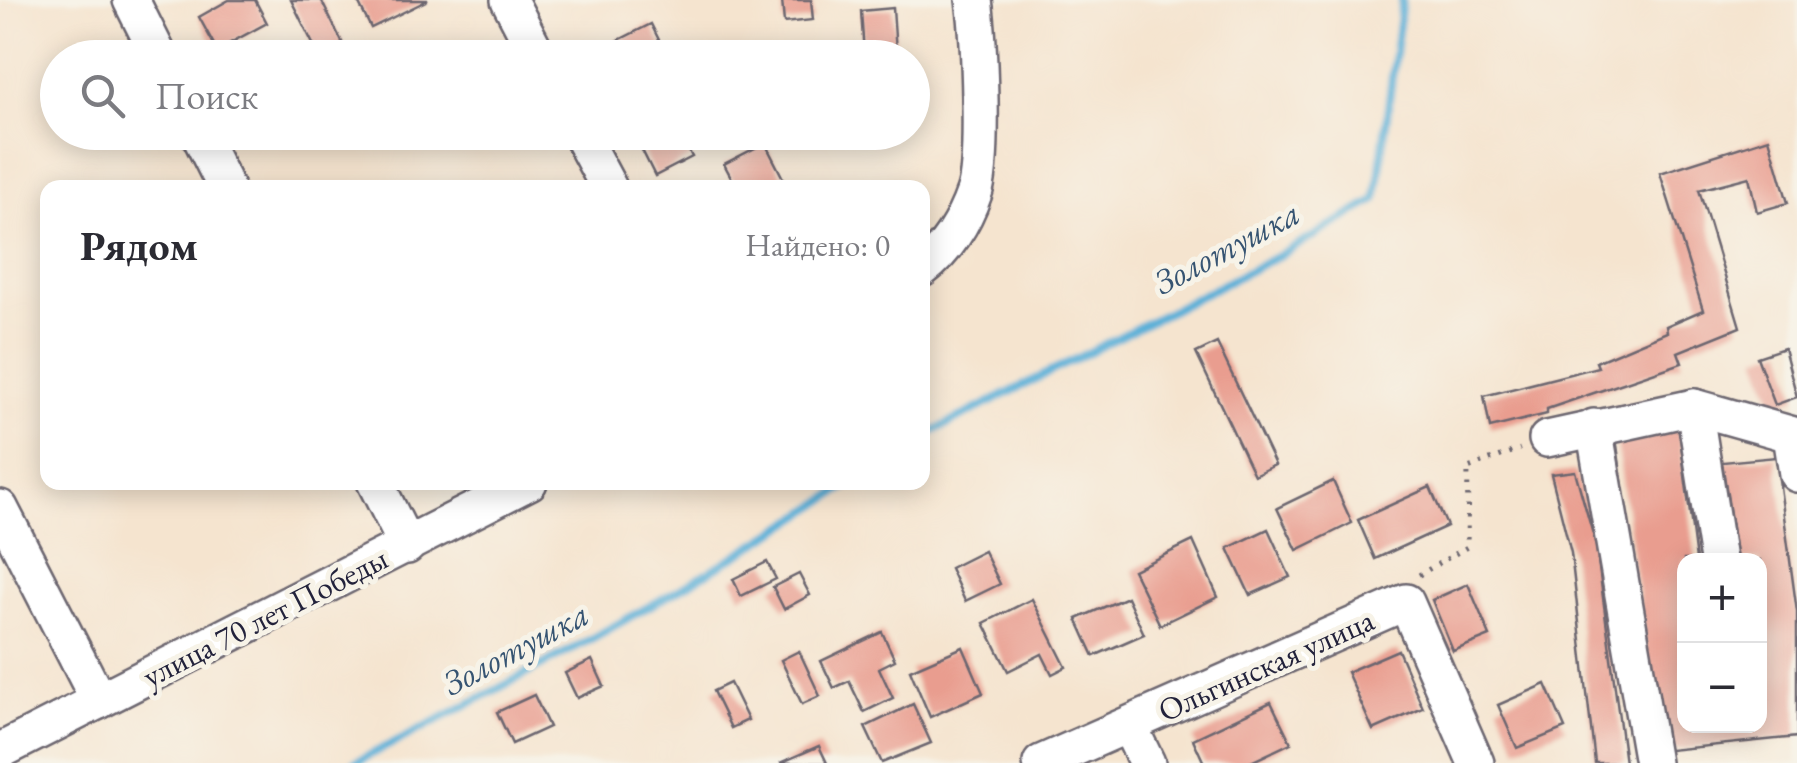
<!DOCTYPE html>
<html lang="ru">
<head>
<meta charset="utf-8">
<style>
	:root { --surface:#fff; --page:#f7f7f7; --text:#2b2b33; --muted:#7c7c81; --line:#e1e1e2 }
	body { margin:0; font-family:"EB Garamond",serif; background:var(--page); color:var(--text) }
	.controls { position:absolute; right:30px; bottom:30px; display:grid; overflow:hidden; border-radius:20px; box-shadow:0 5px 25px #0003 }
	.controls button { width:90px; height:90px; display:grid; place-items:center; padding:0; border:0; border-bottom:2px solid var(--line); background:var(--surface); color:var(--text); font:50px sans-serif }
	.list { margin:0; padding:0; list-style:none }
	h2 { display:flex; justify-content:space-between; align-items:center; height:130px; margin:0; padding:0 40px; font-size:42px }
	h2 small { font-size:32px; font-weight:400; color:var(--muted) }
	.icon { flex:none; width:55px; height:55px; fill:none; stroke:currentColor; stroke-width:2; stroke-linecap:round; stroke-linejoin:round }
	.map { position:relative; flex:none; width:1797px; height:763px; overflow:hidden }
	.search { position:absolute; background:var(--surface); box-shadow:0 5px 25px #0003; left:40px; top:40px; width:890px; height:110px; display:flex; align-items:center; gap:25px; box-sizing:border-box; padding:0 35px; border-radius:55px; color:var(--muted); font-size:38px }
	.panel { position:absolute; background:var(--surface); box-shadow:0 5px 25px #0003; left:40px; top:180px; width:890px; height:310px; border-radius:20px }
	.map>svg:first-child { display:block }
</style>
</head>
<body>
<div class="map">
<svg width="1797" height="763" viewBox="0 0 1797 763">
	<rect width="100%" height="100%" fill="#f7f3e8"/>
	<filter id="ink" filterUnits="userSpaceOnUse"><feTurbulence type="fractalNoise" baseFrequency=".01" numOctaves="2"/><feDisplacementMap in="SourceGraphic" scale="20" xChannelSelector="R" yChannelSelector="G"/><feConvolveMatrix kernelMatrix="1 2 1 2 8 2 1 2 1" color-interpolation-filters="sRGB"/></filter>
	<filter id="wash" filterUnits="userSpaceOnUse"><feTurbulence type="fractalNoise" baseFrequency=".0048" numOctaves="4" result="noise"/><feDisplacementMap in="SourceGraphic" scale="40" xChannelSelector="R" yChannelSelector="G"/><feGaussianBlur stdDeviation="2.25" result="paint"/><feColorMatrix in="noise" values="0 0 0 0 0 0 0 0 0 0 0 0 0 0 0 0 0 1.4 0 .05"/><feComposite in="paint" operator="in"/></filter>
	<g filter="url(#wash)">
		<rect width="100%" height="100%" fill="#f5e4cf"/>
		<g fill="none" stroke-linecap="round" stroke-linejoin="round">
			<g stroke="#5cb0d8" stroke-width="8">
				<path d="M922,437L1286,252L1376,200L1402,0"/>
				<path d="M354,763C525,676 693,588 853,482"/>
			</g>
		</g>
		<g id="blocks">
			<g fill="#e99d8f">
				<path d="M229,0H255L267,23L217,50L199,17Z"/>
				<path d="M291,0H321L350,58H320Z"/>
				<path d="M357,0H428L371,28Z"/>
				<path d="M782,0H811L813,20L784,23Z"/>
				<path d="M893,8L896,52L864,54L861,11Z"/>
				<path d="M651,24L668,58H623L615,42Z"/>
				<path d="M633,132H679L692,157L655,176Z"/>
				<path d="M1769,138L1788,203L1757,212L1749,177L1699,190L1740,327L1678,352L1682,363L1547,409V414L1490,428L1484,396L1598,367L1596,362L1667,332L1666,326L1703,310L1660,173Z"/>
				<path d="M765,143L788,188H737L724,164Z"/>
				<path d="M1217,343L1275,465L1254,475L1196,353Z"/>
				<path d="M1784,348L1797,397L1775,405L1757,357Z"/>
				<path d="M1679,429L1696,560H1684V726H1760V560H1737L1722,462L1776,457L1797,612V737L1660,751L1616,438Z"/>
				<path d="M1575,471L1596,545L1625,763H1595L1571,553L1551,474Z"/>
				<path d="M1333,481L1352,523L1297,550L1277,508Z"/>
				<path d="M1430,487L1447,526L1375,559L1358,520Z"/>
				<path d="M1268,529L1290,577L1250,595L1228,548Z"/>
				<path d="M1193,541L1218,597L1160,625L1133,570Z"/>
				<path d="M984,551L1000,584L965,601L950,568Z"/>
				<path d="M767,562L776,579L741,596L733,579Z"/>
				<path d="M799,574L810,595L784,609L773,587Z"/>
				<path d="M1468,584L1490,636L1453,651L1432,600Z"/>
				<path d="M1127,597L1144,634L1094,656L1077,619Z"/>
				<path d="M1032,599L1066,667L1052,674L1042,654L1008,671L984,623Z"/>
				<path d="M882,632L895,660L879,668L893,698L864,712L849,681L834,688L821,661Z"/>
				<path d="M963,647L983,693L930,717L910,670Z"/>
				<path d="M1398,650L1423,708L1373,730L1347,672Z"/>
				<path d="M799,651L820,696L802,704L781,660Z"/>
				<path d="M592,660L604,686L577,698L565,673Z"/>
				<path d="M730,683L748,720L731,728L713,691Z"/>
				<path d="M1546,684L1565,728L1517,748L1498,705Z"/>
				<path d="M534,695L549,727L512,744L497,712Z"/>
				<path d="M1271,702L1291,743L1249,763H1204L1193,739Z"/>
				<path d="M913,704L931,743L882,763L865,727Z"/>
				<path d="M819,746L827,763H780Z"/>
			</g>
		</g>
	</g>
	<g filter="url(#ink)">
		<use href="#blocks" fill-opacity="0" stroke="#6c666f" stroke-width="2.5"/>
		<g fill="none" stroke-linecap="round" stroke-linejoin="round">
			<g stroke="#6c666f" stroke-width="40">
				<g id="minor">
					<path d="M131,0L160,58"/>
					<path d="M509,0L539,58"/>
					<path d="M198,132L226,188"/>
					<path d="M579,132L609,188"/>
					<path d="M922,269C946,251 964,222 974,193C985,164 979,35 974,0"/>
					<path d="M1694,407L1718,560"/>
					<path d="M1594,427L1652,763"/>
					<path d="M1791,435L1797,474"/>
					<path d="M1547,439L1694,407L1797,436"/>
					<path d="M375,482L407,546"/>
					<path d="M0,508L99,701"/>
					<path d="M1129,726L1147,763"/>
					<path d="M0,751L529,482"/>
					<path d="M1041,763L1406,602L1476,763"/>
				</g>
			</g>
			<path stroke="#6c666f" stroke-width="5" stroke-dasharray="2.5 8" stroke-linecap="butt" d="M1419,575L1467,547L1468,468L1520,449"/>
			<use href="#minor" stroke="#fff" stroke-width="35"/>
		</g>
	</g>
	<g text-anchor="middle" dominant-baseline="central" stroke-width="10" stroke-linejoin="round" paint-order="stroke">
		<g font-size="32" fill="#22223b" stroke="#f7f3e8">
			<text transform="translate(265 617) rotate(-27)">улица 70 лет Победы</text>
			<text transform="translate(1266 665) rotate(-24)">Ольгинская улица</text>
		</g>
		<g font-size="35" font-style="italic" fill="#365472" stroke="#f7f3e8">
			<text transform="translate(1226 247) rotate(-28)">Золотушка</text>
			<text transform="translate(515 648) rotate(-28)">Золотушка</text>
		</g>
	</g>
</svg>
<div class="controls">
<button>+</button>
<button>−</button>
</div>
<div class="search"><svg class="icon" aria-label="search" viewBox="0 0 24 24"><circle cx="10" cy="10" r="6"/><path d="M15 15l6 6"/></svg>Поиск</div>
<section class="panel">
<h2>Рядом<small>Найдено: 0</small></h2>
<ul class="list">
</ul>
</section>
</div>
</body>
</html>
